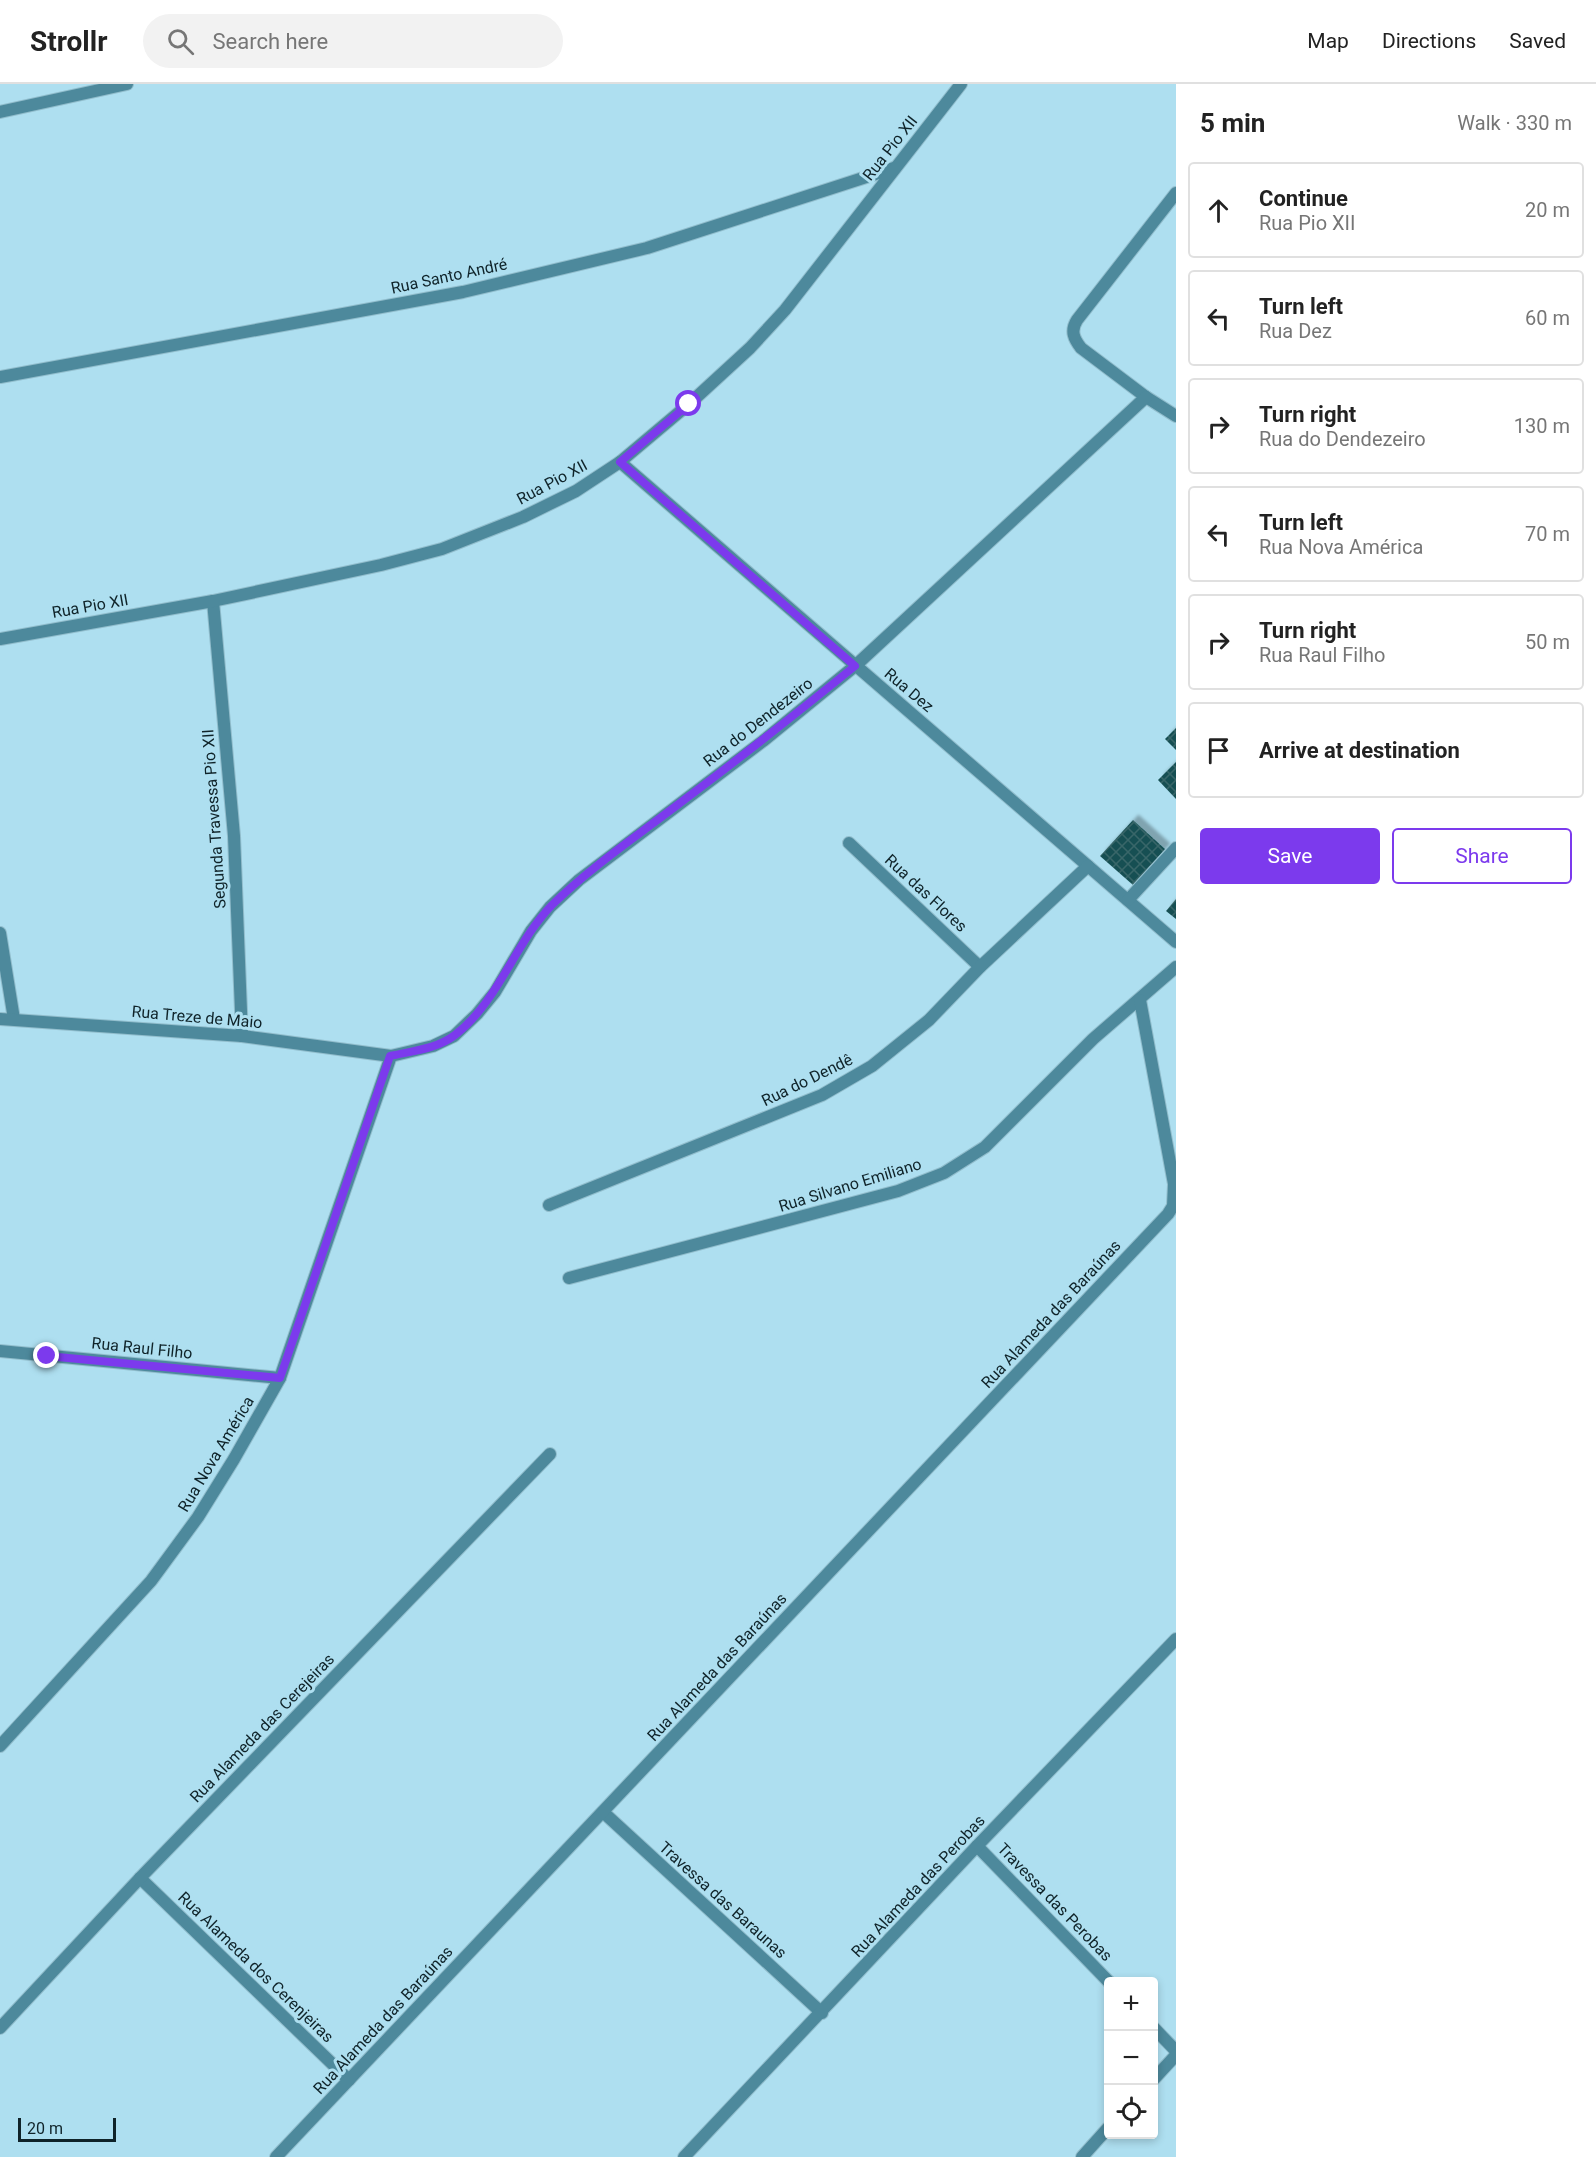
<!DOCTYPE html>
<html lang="en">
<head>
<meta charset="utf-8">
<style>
	:root { --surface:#fff; --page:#f2f2f2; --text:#222; --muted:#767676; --line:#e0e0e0; --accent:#7c3aed }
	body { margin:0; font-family:Roboto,sans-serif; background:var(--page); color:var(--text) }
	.controls { position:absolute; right:18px; bottom:18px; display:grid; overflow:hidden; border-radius:6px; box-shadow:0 3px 9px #0003 }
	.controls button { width:54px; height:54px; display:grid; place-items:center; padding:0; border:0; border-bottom:2px solid var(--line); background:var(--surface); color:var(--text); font:30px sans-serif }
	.scale { position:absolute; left:18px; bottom:15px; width:98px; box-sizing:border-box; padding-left:6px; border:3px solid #0f2329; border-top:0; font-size:16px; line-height:21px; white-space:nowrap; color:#0f2329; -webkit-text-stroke:4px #aedff0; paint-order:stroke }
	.stop { position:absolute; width:18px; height:18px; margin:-14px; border:4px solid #7c3aed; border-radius:50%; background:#fff }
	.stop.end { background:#7c3aed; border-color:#fff; box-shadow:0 2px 6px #0008 }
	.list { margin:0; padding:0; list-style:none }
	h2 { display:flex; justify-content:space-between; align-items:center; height:78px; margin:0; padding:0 24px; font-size:26px }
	h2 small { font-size:20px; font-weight:400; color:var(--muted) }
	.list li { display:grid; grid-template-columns:39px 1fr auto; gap:18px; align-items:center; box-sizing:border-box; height:96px; margin:0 12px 12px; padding:0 12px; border:2px solid var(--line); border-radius:6px }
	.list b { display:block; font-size:22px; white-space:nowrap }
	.list p { margin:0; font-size:20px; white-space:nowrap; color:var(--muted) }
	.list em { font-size:20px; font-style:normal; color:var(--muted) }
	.actions { display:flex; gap:12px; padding:18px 24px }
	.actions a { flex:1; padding:14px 0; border:2px solid var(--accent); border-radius:6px; text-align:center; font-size:21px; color:var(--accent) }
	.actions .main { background:var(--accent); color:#fff }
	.icon { flex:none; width:33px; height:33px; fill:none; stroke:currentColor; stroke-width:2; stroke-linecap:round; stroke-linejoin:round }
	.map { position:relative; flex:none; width:1176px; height:2073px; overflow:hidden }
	header { display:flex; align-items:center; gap:36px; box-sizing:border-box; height:84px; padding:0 30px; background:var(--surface); border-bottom:2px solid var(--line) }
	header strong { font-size:28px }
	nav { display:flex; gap:33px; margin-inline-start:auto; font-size:21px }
	.search { width:420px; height:54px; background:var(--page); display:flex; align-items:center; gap:15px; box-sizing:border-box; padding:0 21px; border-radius:33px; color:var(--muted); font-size:22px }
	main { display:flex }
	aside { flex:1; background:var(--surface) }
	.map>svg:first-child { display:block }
</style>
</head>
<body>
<header>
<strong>Strollr</strong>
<div class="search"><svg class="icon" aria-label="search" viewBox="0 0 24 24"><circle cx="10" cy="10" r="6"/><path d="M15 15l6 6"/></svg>Search here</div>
<nav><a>Map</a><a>Directions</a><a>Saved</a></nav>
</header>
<main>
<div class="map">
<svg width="1176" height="2073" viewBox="0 0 1176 2073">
	<defs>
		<pattern id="building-cross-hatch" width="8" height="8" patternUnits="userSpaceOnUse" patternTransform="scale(1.5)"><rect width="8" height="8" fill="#195053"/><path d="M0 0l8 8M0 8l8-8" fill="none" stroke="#396669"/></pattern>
		<filter id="shadow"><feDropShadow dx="5.5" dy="-5.5" stdDeviation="1.5" flood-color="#0004"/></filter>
	</defs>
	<rect width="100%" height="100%" fill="#aedff0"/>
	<g fill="url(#building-cross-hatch)" filter="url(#shadow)">
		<path d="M1176,644V666L1165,655Z"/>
		<path d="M1176,678V715L1158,696Z"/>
		<path d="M1133,736L1165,765L1133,801L1100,772Z"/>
		<path d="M1176,815V835L1166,827Z"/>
	</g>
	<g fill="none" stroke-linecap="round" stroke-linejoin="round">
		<g stroke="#91bdcc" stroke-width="14">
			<g id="minor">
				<path d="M0,28L127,0"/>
				<path d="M1176,109L1077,236C1070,247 1074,255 1081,264L1146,313L1176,332"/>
				<path d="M0,293L463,208L647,164L894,84"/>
				<path d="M620,378L1176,858"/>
				<path d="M213,517L234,752L242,952"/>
				<path d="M0,555L213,517L381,481L442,465L523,433L576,407L620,378L689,320L750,264L785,226L961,0"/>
				<path d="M849,759L980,883"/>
				<path d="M1128,816L1176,764"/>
				<path d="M0,849L14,935"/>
				<path d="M0,935L242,952L391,972L433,962L454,952L477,930L495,908L531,847L550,823L579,796L763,657L855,582L1146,313"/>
				<path d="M549,1121L822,1011L872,982L929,936L980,883L1088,782"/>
				<path d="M569,1194L898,1107L944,1089L985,1063L1093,955L1176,883"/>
				<path d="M0,1267L280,1294"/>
				<path d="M0,1662L151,1497L198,1433L234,1375L280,1294L391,972"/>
				<path d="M603,1728L822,1929"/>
				<path d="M977,1762L1109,1898"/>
				<path d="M140,1794L349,1996"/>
				<path d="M0,1944L140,1794L550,1370"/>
				<path d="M1154,1944L1176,1967"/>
				<path d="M1154,1995L1176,1971"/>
				<path d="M276,2073L1168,1130L1173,1122L1174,1100L1140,916"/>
				<path d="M684,2073L977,1762L1176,1555"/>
				<path d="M1082,2073L1108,2044"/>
			</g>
		</g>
		<use href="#minor" stroke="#4d899c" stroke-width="12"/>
	</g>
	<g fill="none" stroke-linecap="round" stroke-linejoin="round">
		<path stroke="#7c3aed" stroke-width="8" d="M47,1272L280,1294L390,972C412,967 437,965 455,951C499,917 514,860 552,821C591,783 637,752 680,719C739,675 797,629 855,582L620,378L689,320"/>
	</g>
	<g text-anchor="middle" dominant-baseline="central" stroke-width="6" stroke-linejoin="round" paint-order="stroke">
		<g font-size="16" fill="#0f2329" stroke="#aedff0">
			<text transform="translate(890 64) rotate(-52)">Rua Pio XII</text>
			<text transform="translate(449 192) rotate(-12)">Rua Santo André</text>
			<text transform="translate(552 398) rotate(-28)">Rua Pio XII</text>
			<text transform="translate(90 522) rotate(-10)">Rua Pio XII</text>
			<text transform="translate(909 606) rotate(40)">Rua Dez</text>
			<text transform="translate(758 638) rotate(-38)">Rua do Dendezeiro</text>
			<text transform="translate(214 735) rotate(-94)">Segunda Travessa Pio XII</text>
			<text transform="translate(926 809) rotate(43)">Rua das Flores</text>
			<text transform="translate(197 933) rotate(5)">Rua Treze de Maio</text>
			<text transform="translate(807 996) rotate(-26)">Rua do Dendê</text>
			<text transform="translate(850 1101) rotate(-17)">Rua Silvano Emiliano</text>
			<text transform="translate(1051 1230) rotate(-47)">Rua Alameda das Baraúnas</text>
			<text transform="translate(142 1264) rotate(6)">Rua Raul Filho</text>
			<text transform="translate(216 1370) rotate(-59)">Rua Nova América</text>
			<text transform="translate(717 1583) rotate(-47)">Rua Alameda das Baraúnas</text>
			<text transform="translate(262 1644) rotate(-46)">Rua Alameda das Cerejeiras</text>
			<text transform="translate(918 1802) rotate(-47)">Rua Alameda das Perobas</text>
			<text transform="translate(723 1816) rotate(42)">Travessa das Baraunas</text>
			<text transform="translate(1055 1818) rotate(46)">Travessa das Perobas</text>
			<text transform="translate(256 1883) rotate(44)">Rua Alameda dos Cerenjeiras</text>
			<text transform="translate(383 1936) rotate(-47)">Rua Alameda das Baraúnas</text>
		</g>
	</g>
</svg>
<div class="controls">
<button>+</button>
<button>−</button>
<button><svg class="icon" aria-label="locate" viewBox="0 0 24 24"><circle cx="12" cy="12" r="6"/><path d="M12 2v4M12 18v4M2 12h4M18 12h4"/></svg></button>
</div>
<div class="scale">20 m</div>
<div class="stop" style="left:689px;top:320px"></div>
<div class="stop end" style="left:47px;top:1272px"></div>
</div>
<aside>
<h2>5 min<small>Walk · 330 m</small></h2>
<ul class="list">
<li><svg class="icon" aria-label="ahead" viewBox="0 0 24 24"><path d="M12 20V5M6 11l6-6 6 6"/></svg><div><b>Continue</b><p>Rua Pio XII</p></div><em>20 m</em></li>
<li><svg class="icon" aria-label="left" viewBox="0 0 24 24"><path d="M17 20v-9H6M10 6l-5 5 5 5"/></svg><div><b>Turn left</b><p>Rua Dez</p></div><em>60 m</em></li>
<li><svg class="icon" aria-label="right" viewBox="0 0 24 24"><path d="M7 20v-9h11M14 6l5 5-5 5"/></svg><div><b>Turn right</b><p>Rua do Dendezeiro</p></div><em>130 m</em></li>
<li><svg class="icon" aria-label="left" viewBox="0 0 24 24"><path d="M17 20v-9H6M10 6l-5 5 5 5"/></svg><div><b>Turn left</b><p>Rua Nova América</p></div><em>70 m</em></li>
<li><svg class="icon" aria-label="right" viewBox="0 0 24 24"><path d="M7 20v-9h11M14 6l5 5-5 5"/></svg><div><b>Turn right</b><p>Rua Raul Filho</p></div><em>50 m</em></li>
<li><svg class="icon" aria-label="arrive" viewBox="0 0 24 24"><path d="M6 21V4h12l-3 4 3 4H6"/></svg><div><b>Arrive at destination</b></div></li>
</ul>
<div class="actions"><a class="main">Save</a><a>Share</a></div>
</aside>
</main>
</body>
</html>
